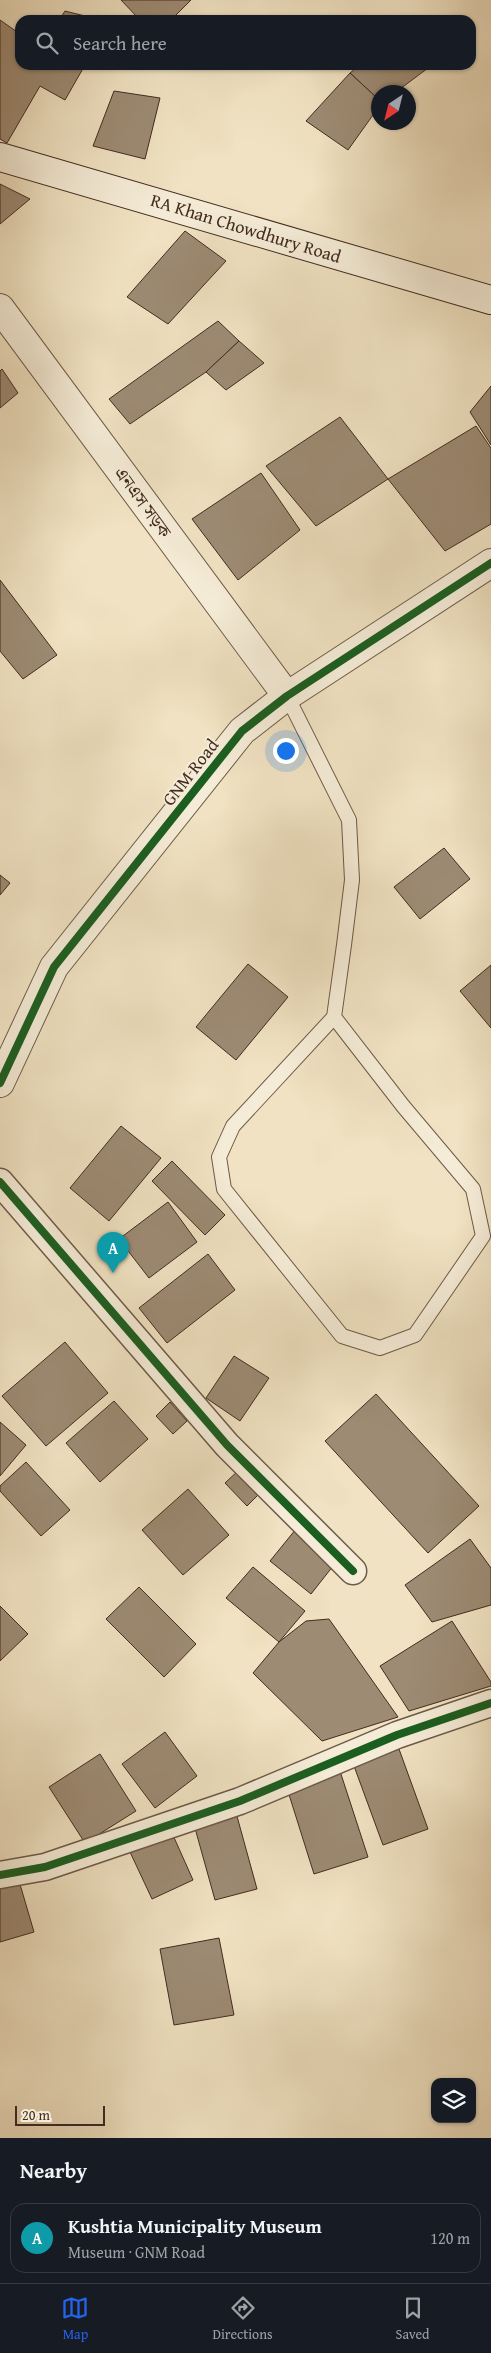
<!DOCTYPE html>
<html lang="en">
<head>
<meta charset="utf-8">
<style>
	:root { --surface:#171b24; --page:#20242c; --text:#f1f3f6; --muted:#9ea1a6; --line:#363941; --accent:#2563eb }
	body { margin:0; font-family:"Gentium Book Plus","Noto Serif Bengali",serif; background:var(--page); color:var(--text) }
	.controls { position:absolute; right:15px; bottom:15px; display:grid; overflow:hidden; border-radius:10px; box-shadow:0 1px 4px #0004 }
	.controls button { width:45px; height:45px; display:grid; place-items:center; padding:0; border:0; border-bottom:1px solid var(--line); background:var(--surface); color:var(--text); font:25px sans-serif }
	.compass { position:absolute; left:371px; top:85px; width:45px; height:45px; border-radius:50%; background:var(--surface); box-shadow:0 1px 4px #0004; rotate:215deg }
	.scale { position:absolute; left:15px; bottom:12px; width:90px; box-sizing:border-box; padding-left:5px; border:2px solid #432c20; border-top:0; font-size:14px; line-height:18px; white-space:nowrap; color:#432c20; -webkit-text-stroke:4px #f5ecd7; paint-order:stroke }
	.you { position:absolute; left:285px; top:750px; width:18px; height:18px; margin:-12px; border:4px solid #fff; border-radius:50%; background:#1a73e8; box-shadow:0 0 0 8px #1a73e833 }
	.badge { display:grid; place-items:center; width:32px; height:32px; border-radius:50%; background:var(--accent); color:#fff; font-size:16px; font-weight:700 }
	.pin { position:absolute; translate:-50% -41px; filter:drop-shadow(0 1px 2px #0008) }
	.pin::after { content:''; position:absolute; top:26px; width:18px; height:15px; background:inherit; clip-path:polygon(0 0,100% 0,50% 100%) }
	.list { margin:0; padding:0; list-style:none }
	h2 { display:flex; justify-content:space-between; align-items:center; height:65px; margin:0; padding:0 20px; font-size:21px }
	h2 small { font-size:16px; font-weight:400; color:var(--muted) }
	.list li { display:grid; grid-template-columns:32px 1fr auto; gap:15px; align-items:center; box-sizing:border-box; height:70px; margin:0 10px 10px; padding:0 10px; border:1px solid var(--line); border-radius:15px }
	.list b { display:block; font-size:19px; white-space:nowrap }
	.list p { margin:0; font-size:16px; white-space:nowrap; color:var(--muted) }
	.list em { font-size:16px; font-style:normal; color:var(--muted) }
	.icon { flex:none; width:28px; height:28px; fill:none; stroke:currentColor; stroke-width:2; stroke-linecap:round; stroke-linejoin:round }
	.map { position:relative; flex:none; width:491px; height:2138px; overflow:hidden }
	.search { position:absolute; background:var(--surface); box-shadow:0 1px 4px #0004; left:15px; right:15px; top:15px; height:55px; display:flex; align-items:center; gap:12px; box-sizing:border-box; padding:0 18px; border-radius:15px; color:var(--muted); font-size:19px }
	.sheet { height:145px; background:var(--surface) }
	nav { display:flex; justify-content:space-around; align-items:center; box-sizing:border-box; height:70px; border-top:1px solid var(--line); background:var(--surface); font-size:14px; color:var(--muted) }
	nav a { display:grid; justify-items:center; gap:2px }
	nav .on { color:var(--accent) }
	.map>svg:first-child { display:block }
</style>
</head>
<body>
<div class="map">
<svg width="491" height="2138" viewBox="0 0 491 2138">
	<rect width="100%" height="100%" fill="#f0e2c2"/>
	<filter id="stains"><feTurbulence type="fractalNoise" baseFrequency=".004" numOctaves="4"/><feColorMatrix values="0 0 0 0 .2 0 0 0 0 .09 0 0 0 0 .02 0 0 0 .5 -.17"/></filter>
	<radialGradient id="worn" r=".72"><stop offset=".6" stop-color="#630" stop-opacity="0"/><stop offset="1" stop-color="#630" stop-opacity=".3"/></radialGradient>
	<g fill="#9d8b74" stroke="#432c20">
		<path d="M121,0H191L171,20H140Z"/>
		<path d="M65,11L101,20H59Z"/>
		<path d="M0,20L20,34V65H85L65,100L40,86L7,143L0,139Z"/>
		<path d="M360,65H432L396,92H378V99L350,73Z"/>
		<path d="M350,73L378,99V108L348,150L306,121Z"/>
		<path d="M114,91L160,98L145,159L93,146Z"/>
		<path d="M0,184L30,199L0,224Z"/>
		<path d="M185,231L226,261L168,324L127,297Z"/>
		<path d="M218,321L239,341L206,372L130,424L109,399Z"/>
		<path d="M239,341L264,363L226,390L206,372Z"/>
		<path d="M2,369L18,393L0,408V371Z"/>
		<path d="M491,386V445L470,412Z"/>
		<path d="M340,417L388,479L316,526L266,466Z"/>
		<path d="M476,426L491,448V524L445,551L388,479Z"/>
		<path d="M261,473L300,530L238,580L192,519Z"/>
		<path d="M0,580L57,655L23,679L0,651Z"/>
		<path d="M444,848L470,879L420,919L394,887Z"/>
		<path d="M0,875L10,883L0,895Z"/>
		<path d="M248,964L288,997L236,1060L196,1027Z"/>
		<path d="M491,965V1028L460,991Z"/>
		<path d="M121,1126L161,1158L109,1221L70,1188Z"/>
		<path d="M172,1161L225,1215L205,1235L152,1181Z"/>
		<path d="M168,1202L197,1242L149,1278L119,1239Z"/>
		<path d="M208,1254L235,1290L167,1343L139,1308Z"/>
		<path d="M65,1342L108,1393L46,1446L2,1396Z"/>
		<path d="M234,1356L269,1378L240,1421L206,1398Z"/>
		<path d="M376,1394L479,1506L428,1553L325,1441Z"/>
		<path d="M114,1401L148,1439L100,1482L66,1443Z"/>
		<path d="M170,1402L187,1421L173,1434L156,1416Z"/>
		<path d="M0,1422L26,1445L0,1476Z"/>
		<path d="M26,1462L70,1510L41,1536L0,1491V1486Z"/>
		<path d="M240,1469L262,1491L247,1506L225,1483Z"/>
		<path d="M188,1489L229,1535L183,1575L142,1530Z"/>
		<path d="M296,1529L337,1561L311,1594L270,1561Z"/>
		<path d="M470,1539L491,1568V1605L432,1622L405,1585Z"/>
		<path d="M253,1567L305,1611L279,1642L226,1598Z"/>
		<path d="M139,1587L196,1644L164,1677L106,1619Z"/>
		<path d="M0,1606L28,1634L0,1661Z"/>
		<path d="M329,1619L398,1717L322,1741L253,1673L279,1642L306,1621Z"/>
		<path d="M452,1621L491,1682V1686L409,1711L380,1666Z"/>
		<path d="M165,1732L197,1776L155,1808L122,1764Z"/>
		<path d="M399,1749L428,1829L383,1845L354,1766Z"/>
		<path d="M100,1754L136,1811L85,1843L49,1787Z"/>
		<path d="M339,1768L368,1857L314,1874L286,1785Z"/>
		<path d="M235,1809L257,1889L215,1900L193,1821Z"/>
		<path d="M172,1833L193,1880L152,1899L130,1852Z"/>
		<path d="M17,1874L34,1932L0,1942V1879Z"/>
		<path d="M219,1938L234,2015L174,2025L160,1949Z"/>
	</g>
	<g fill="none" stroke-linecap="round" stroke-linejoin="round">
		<g stroke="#6e5a48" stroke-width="16">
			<path id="service" d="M287,696L349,820L352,880L344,945L334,1017L233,1126L219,1157L224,1189L342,1336L380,1348L415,1335L483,1236L473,1189L403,1106L334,1017"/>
		</g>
		<g stroke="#6e5a48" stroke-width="29">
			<g id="minor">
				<path d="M0,1182L227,1445L353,1571"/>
				<path d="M0,1875L45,1867L240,1801L397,1735L491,1703"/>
			</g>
		</g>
		<g stroke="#6e5a48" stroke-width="30">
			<g id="tertiary">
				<path d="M0,308L287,696"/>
				<path d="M0,1083L54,967L242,731L287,696L491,563"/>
			</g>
		</g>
		<g stroke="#432c20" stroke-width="30">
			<path id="secondary" d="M0,157L491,300"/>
		</g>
		<use href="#service" stroke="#f5ecd7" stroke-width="14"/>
		<use href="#minor" stroke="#f5ecd7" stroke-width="26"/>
		<use href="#tertiary" stroke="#f5ecd7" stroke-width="28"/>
		<use href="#secondary" stroke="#f5ecd7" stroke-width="28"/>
		<g stroke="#f5ecd7" stroke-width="11">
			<g id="cycleway">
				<path d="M0,1083L54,967L242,731L287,696L491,563"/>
				<path d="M0,1182L227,1445L353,1571"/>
				<path d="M0,1875L45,1867L240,1801L397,1735L491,1703"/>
			</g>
		</g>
		<use href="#cycleway" stroke="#1b5e20" stroke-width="8"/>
	</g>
	<g text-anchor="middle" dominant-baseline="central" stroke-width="4" stroke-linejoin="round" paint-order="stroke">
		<g font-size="18" fill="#432c20" stroke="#f5ecd7">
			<text transform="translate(246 228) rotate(17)">RA Khan Chowdhury Road</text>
			<text transform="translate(143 502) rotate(54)">এনএস সড়ক</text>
			<text transform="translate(190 772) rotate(-52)">GNM Road</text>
		</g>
	</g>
	<rect width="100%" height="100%" filter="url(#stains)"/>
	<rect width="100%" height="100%" fill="url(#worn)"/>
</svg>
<div class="controls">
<button><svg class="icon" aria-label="layers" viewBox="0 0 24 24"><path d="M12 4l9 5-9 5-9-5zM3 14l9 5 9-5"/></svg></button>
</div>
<svg class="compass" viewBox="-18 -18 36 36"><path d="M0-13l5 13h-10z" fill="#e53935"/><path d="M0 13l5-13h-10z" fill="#9ea1a6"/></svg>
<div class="scale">20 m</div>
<div class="you"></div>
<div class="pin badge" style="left:113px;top:1273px;background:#0f9aa8">A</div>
<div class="search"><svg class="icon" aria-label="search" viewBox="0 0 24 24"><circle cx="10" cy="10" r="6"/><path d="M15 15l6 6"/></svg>Search here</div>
</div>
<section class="sheet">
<h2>Nearby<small></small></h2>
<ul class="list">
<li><span class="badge" style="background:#0f9aa8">A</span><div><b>Kushtia Municipality Museum</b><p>Museum · GNM Road</p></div><em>120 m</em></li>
</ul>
</section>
<nav>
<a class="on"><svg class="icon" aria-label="map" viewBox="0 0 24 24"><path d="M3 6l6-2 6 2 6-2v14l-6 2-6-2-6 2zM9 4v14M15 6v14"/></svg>Map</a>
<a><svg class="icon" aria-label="directions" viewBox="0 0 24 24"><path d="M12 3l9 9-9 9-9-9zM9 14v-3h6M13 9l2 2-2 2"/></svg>Directions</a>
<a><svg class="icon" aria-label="saved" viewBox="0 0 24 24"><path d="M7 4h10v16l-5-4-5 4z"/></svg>Saved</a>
</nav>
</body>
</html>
